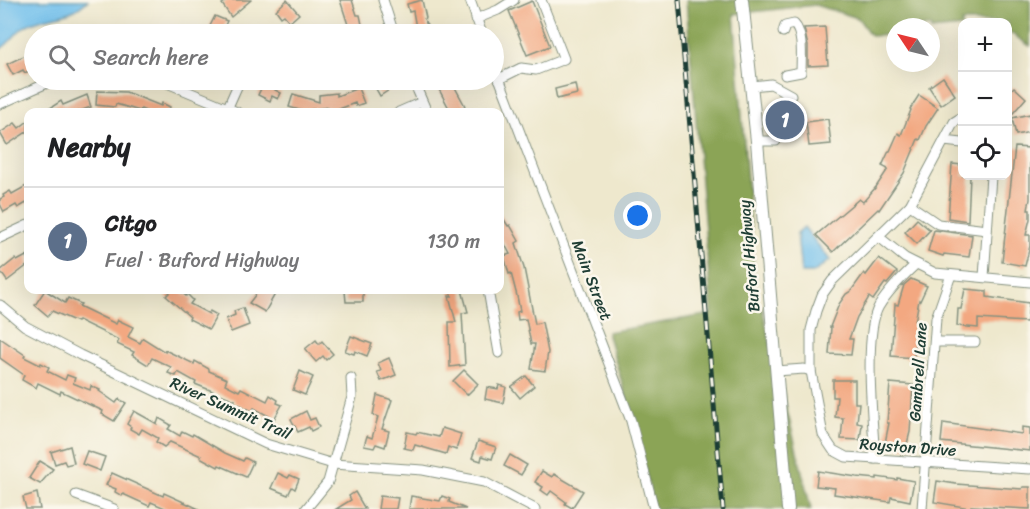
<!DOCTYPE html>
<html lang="en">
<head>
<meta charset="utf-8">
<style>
	:root { --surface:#fff; --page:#f6f6f6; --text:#202124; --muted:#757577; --line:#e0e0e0; --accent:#7c3aed }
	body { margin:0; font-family:Sriracha,sans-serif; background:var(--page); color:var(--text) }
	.controls { position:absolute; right:18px; top:18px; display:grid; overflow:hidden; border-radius:12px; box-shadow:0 6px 24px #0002 }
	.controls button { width:54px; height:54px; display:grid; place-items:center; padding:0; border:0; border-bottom:2px solid var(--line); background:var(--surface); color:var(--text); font:30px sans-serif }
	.compass { position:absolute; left:886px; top:18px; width:54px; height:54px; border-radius:50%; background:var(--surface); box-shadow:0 6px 24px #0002; rotate:305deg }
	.you { position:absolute; left:638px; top:216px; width:21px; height:21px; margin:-15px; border:4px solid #fff; border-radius:50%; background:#1a73e8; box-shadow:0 0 0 9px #1a73e833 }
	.badge { display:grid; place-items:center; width:39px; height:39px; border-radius:50%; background:var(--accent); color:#fff; font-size:20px; font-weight:700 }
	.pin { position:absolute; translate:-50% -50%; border:3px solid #fff; box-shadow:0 2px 6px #0006 }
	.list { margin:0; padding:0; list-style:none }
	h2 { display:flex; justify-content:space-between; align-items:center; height:78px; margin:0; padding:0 24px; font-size:26px }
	h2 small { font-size:20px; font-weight:400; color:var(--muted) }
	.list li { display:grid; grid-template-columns:39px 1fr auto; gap:18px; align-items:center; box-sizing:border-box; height:108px; padding:0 24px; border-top:2px solid var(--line) }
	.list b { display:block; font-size:22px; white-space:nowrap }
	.list p { margin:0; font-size:20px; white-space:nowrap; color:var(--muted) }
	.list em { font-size:20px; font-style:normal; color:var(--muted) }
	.icon { flex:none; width:33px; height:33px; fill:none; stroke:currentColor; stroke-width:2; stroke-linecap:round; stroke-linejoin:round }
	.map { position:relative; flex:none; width:1030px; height:509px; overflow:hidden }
	.search { position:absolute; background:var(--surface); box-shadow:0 6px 24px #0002; left:24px; top:24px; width:480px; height:66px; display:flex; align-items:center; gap:15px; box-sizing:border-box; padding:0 21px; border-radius:33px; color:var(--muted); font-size:22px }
	.panel { position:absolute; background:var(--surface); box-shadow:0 6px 24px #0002; left:24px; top:108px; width:480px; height:186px; border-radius:12px }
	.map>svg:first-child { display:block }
</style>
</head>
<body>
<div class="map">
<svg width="1030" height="509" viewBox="0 0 1030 509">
	<rect width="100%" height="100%" fill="#fbf7ec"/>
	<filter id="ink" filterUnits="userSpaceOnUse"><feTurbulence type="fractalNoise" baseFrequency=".0167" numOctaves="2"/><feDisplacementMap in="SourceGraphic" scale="12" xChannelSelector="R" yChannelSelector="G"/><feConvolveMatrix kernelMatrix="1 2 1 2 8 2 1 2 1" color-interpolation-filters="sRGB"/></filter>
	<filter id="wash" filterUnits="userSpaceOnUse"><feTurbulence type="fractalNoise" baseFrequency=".008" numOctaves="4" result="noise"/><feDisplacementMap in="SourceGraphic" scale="24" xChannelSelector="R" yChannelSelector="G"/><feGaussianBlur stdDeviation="1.35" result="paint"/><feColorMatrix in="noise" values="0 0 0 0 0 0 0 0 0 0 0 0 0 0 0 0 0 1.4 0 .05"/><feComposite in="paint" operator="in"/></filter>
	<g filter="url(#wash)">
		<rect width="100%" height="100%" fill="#eee8cd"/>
		<path fill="#8ba456" stroke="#557045" stroke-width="1.5" d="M686,0H1030V46L1008,31V22H962V27L931,30V27H895V34L871,36L858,18L815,5L734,14L757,308H762L811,509H654L636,430L607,332L712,314Z"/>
		<g fill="#71c0ec" stroke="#487e90" stroke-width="1.5">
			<path d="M0,0H88C68,21 45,13 24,27C15,33 10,44 0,49Z"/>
			<path d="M804,227L830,260L813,273H801L797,233Z"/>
		</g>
		<g id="blocks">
			<g fill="#f3a881">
				<path d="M228,0H251L231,17L222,4Z"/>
				<path d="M287,0L299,14L290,22L284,15L281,17L276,10Z"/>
				<path d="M340,0H352L357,15H360L364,34H351Z"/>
				<path d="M422,0L426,18L424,19L431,34H416L414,29L416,28L413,11L409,12L407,4Z"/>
				<path d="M532,1L550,46L527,55L509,11Z"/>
				<path d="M215,16L227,21L221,34H206Z"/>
				<path d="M825,27L828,65L808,66V46L804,28Z"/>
				<path d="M34,51V68L25,73L23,70L13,75L7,64Z"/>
				<path d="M943,77L955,95L941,105L929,87Z"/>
				<path d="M265,80H271L279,83L275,90L281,93L278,99L272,96L270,101L258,95Z"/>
				<path d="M371,80H387L392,88L380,96Z"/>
				<path d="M434,80H451L465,106L462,108L465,112H451Z"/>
				<path d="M575,84L577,94L557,99L555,89Z"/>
				<path d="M1014,87L1026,98L1008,119V93Z"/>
				<path d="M358,88L364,103L356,106L355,103L339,109V111L328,112V107L308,110L306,112L289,107L293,94L319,102V95L337,93V96Z"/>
				<path d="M97,91L126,92L161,106L162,103L170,107L169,110L173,112H148L141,109L140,111L116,104L115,107L96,105Z"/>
				<path d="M87,95L91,107L77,112H44L61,101L63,105Z"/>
				<path d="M919,95L938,108L926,126L920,140L918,139L904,173L879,210L878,209L833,252L816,235L859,199L863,202L876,187L888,169L882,166L889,151H890L898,133L901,135L911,110L910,109Z"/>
				<path d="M1030,114V132L1016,135L1012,118Z"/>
				<path d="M828,119L831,144L809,146L806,122Z"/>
				<path d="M28,121V131L7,145L0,133L15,123L19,128Z"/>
				<path d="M1015,147L1030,148V199L1028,210H1030V219L1026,235H1030V246L1025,266L1002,262Z"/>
				<path d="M952,164L963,165V176H970L968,221L948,218Z"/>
				<path d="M28,185V202L18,208L16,205L4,212L0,204V199L4,197L3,195L10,191L12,194Z"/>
				<path d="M500,213L508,226L510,225L519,241L516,243L524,268L535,324L542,322L548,352L545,371L531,369L535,344H531L526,319L518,320L517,312L520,311L517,296L511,273L509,274L504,256L510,254L502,239L500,240Z"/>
				<path d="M917,219L930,230L917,244L905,232Z"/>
				<path d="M934,230L972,235L969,257L944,254L943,256L928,251Z"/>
				<path d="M28,255V265L7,281L0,271L15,259L17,261Z"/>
				<path d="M879,258L897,272L887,284L885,283L873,300L869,297L857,317L849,339H853L851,355L829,354L831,327H830L839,304L846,294L851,291L864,273L866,275Z"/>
				<path d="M911,279L927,286L920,301L919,300L915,322H916L914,358L891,356L895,304L898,305L904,285Z"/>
				<path d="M965,289L987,291V297L1029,303L1027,322L978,319V328L957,326L958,309H961Z"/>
				<path d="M45,290L65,303L68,298L81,304L79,306L116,324L118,320L133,327L128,337L140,343L143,338L165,352V350L194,364L195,361L209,369V371L227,379L225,384L239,391L241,388L267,401L270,395L278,400L277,403L282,405L274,419L254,408L252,411L234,402L235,400L195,384L196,382L178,372L176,376L168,373L171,367L152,358L148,365L132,355L134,352L117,344L119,340L78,320L77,322L52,311L48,316L35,305Z"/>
				<path d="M172,290H179L186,296L187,294L193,300L190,304L209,314L210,311L217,315L209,329L189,319L190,317L166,296Z"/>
				<path d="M259,290H266L275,294L265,312L249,303Z"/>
				<path d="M363,290V302H346L345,291Z"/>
				<path d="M449,290H462L468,312L462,313L465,365L450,367L449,322H456L449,296H452Z"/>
				<path d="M243,308L249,325L231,332L226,319L235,315L234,311Z"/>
				<path d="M351,336L372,344L367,356L355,351L354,354L345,351Z"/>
				<path d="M0,338L25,355L24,357L40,365L41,363L49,367L47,371L65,380L67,375L75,378L73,383L90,390L91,386L100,390L99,391L116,403L119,399L126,403L114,421L102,414L103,411L61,391L60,394L38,383L36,388L22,380L24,375L0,358Z"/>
				<path d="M316,340L319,344L322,341L333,354L326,360L323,356L316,362L305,349Z"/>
				<path d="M389,358L396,375L381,381L377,372L381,371L378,363Z"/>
				<path d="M464,370L478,384L467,395L453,381Z"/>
				<path d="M300,371L313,377L305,395L293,390Z"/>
				<path d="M526,376L534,386L520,398L511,387Z"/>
				<path d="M833,380H855V403H859L857,423L862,424L860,440L841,439L843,418L835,417L837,397H833Z"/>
				<path d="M890,383L913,385L910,432L906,448L885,443L889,423H887Z"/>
				<path d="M499,385L506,387L503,403L485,399L487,387L498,389Z"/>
				<path d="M377,395L392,400L382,429L389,431L385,447L376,444L374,448L364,446L367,436L372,438L378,417L373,415Z"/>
				<path d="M134,411L157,424L159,418L171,425L168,429L180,436L182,431L192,436L193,434L225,453L243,461L245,458L253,462L246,477L219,465L218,467L200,457L201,456L170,442L164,447L156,442L158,438L142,429L139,434L130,429L131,427L127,424Z"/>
				<path d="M306,411L310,420L315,418L319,427L311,431L309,427L298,432L291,419Z"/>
				<path d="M943,423L1022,434V427L1030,428V451L941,442Z"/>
				<path d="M442,428L461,434L456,450L448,447L446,454L415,445L413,450L404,448L407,432L416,434L417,432L439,437Z"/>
				<path d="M478,441L496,447L492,459L482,456L481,461L472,458Z"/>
				<path d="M70,446L74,463L66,465L64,461L55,464L51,452Z"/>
				<path d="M87,451L105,457L100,471L82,464Z"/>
				<path d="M510,455L527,465L521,475L504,466Z"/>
				<path d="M40,461L53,469L40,484L29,478Z"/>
				<path d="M542,471L552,477L554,474L583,491L572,508L565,504L566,502L551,491L548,495L541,490L543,487L535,482Z"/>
				<path d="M818,471L857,477L877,479V477L897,480V478L914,481L910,501L891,497L890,502L834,494L835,488L816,486Z"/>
				<path d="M112,473L163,496L164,493L199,509H167L151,502L149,506L123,494L122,496L115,492L116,489L106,485Z"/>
				<path d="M278,473L288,478L290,475L299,479L295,489L292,487L288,495L271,488Z"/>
				<path d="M937,481L956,484L1022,489L1023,487H1030V509L971,506L970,508L934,502Z"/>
				<path d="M355,492L365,509H336L351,500L349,496Z"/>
				<path d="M37,493L40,509H26L23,497Z"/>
				<path d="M380,496L398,498L396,509H378Z"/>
				<path d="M411,496L440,501L442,496L450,499L449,502L466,509H409Z"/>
			</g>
		</g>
	</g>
	<g filter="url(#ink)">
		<use href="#blocks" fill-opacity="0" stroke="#869280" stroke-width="1.5"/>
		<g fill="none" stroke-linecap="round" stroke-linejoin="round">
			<g stroke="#869280" stroke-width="11">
				<g id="minor">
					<path d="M383,0L394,34"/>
					<path d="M470,0L482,34"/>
					<path d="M476,19L498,10L514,0"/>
					<path d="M783,32L785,26L794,24C804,34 801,59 801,72L785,75"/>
					<path d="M494,65L631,421L654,509"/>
					<path d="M499,79L521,68L536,70L564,59L541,0"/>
					<path d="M160,80L237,112"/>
					<path d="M413,80L427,112"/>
					<path d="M752,86L771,84L791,95"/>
					<path d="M0,104L54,80"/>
					<path d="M228,107L240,80"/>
					<path d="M399,112L422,102"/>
					<path d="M962,117L954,122L910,205L832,281L822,295L816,311L811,330V371L823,435L833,450L846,457L1030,469"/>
					<path d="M757,141H776"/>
					<path d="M944,141L962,143"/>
					<path d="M910,205L938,224L987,230"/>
					<path d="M879,237L905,258L935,273L1030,282"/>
					<path d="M0,238L28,225"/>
					<path d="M984,277L991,176"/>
					<path d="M488,290L499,353"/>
					<path d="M0,305L25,326L80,355L266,444L333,464L423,470L484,482L535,509"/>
					<path d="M935,342H975"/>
					<path d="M776,371L804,369L811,371"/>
					<path d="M875,459C873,424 863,333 879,306C889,290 902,277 916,264"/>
					<path d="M76,495L114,509"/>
					<path d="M306,509L328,482L352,397L351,378"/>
					<path d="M922,509L936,318L951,275"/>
				</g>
			</g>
			<g stroke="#869280" stroke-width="14">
				<path id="major" d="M742,0L757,141L788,509"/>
			</g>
			<use href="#minor" stroke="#fff" stroke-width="9"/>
			<use href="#major" stroke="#fff" stroke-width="12"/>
			<g stroke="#1f3d34" stroke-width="5">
				<path id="rail" d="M679,0L723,509"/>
			</g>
			<use href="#rail" stroke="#fbf7ec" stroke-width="3" stroke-dasharray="9" stroke-linecap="butt"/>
		</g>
	</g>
	<g text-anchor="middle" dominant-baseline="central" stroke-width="5" stroke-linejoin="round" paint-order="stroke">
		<g font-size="16" fill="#1f3d34" stroke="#fbf7ec">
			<text transform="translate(749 256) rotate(-95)">Buford Highway</text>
			<text transform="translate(592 280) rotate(69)">Main Street</text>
			<text transform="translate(918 372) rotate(-86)">Gambrell Lane</text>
			<text transform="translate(231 408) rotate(24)">River Summit Trail</text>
			<text transform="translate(908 447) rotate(4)">Royston Drive</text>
		</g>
	</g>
</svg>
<div class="controls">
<button>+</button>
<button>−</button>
<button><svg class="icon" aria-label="locate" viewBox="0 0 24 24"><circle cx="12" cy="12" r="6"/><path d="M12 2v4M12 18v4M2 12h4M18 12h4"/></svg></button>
</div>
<svg class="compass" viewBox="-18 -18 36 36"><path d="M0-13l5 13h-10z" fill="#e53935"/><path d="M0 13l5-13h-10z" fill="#757577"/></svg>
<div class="you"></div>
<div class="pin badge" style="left:785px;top:120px;background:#5c6f8a">1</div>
<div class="search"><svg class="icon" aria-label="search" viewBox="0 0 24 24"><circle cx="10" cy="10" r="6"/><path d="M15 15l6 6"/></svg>Search here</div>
<section class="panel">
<h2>Nearby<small></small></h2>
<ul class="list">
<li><span class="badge" style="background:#5c6f8a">1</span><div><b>Citgo</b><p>Fuel · Buford Highway</p></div><em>130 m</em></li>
</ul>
</section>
</div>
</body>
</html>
